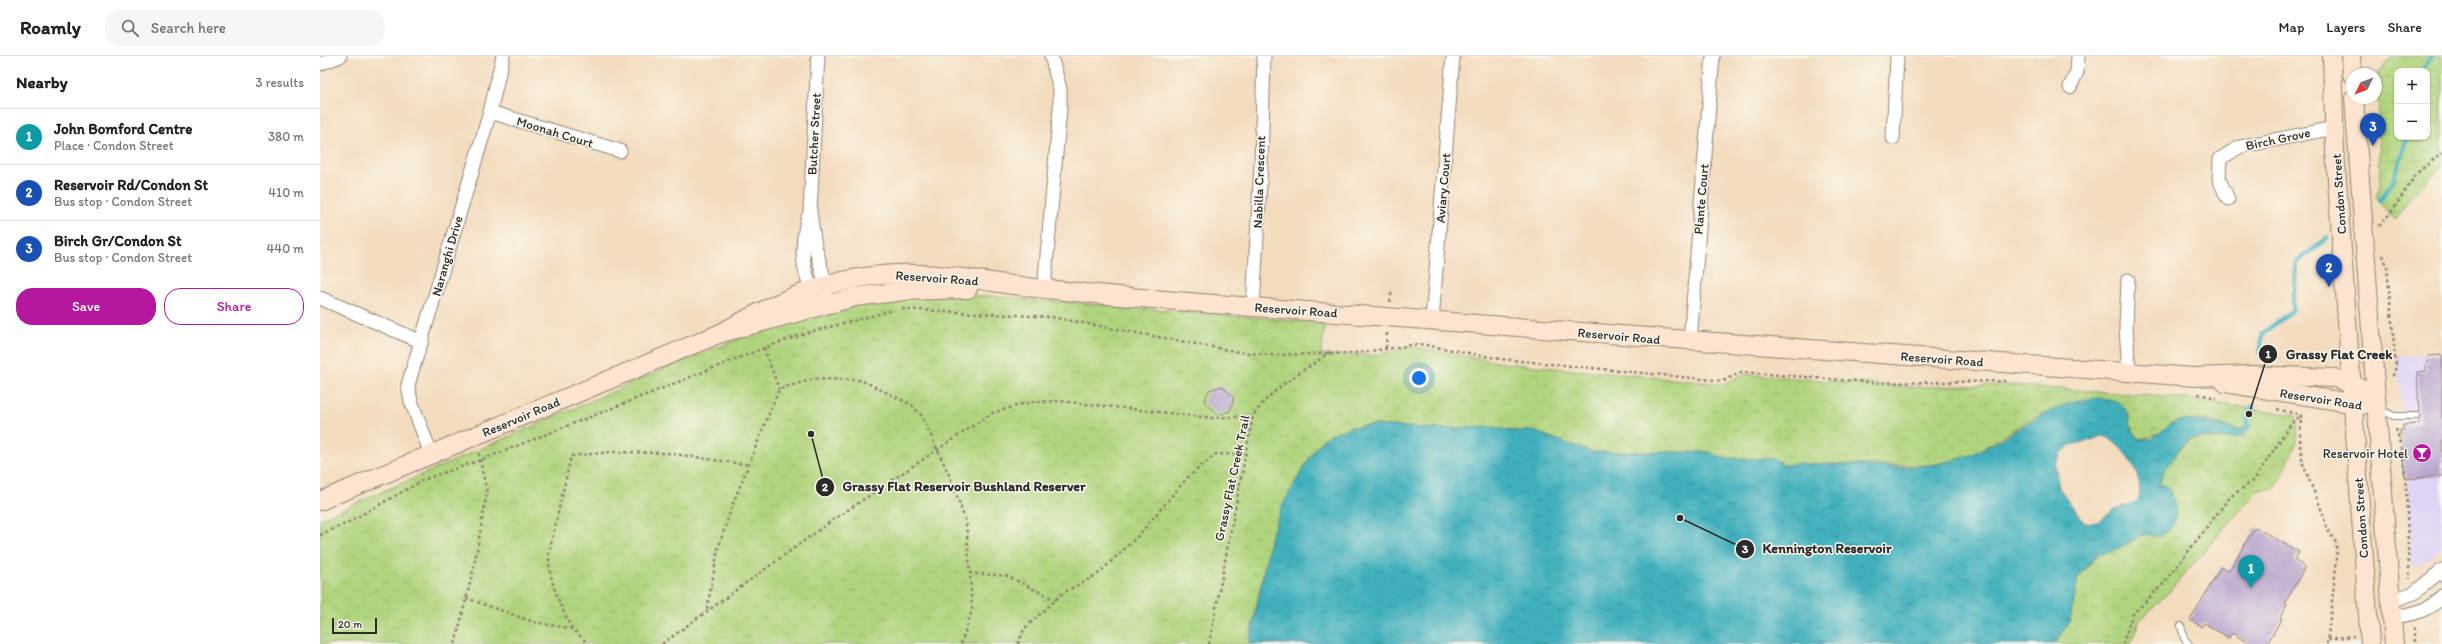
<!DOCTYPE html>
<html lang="en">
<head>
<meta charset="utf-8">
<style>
	:root { --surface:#fff; --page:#f6f6f6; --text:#202124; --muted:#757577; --line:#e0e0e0; --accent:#b5179e }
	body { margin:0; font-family:Itim,sans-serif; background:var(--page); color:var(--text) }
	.controls { position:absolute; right:12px; top:12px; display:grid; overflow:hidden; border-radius:8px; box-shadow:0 1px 3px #0004 }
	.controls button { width:36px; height:36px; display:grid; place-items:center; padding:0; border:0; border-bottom:1px solid var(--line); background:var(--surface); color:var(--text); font:20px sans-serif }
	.compass { position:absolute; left:2026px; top:12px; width:36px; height:36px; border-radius:50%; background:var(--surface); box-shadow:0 1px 3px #0004; rotate:228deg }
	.scale { position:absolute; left:12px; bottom:10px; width:45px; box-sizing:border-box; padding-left:4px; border:2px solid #2b2b2b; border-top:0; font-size:11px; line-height:14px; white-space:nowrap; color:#2b2b2b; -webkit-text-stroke:3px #fbf7ec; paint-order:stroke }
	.you { position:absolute; left:1099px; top:322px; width:14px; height:14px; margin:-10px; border:3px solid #fff; border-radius:50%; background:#1a73e8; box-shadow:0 0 0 6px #1a73e833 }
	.badge { display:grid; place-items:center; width:26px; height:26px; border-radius:50%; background:var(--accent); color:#fff; font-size:13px; font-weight:700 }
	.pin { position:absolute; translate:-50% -33px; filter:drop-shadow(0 1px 2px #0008) }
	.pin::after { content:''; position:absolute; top:21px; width:14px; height:12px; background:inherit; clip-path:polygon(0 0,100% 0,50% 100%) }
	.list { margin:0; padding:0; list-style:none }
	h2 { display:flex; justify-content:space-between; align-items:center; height:52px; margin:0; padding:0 16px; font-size:17px }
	h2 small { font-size:13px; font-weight:400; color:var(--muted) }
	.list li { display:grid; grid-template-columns:26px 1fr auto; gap:12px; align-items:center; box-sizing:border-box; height:56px; padding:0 16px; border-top:1px solid var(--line) }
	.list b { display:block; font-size:15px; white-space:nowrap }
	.list p { margin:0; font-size:13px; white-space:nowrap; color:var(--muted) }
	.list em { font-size:13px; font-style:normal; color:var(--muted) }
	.actions { display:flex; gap:8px; padding:12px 16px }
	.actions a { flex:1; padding:9px 0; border:1px solid var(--accent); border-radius:16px; text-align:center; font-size:14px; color:var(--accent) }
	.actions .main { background:var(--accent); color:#fff }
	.icon { flex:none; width:22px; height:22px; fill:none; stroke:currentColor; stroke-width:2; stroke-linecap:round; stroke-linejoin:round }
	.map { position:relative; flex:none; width:2122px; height:588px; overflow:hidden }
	header { display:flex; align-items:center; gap:24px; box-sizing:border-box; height:56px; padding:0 20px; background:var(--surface); border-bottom:1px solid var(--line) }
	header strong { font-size:19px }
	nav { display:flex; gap:22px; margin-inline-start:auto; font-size:14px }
	.search { width:280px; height:36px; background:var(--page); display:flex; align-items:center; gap:10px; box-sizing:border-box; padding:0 14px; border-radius:16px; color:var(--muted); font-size:15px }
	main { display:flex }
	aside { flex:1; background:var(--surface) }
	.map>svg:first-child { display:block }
</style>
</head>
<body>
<header>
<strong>Roamly</strong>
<div class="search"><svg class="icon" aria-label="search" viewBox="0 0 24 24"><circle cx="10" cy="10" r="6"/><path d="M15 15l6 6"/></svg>Search here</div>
<nav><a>Map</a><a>Layers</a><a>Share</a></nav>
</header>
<main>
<aside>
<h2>Nearby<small>3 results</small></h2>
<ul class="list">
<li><span class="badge" style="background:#0f9aa8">1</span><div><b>John Bomford Centre</b><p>Place · Condon Street</p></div><em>380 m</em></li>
<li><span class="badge" style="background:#1a4fb4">2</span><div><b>Reservoir Rd/Condon St</b><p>Bus stop · Condon Street</p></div><em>410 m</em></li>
<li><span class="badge" style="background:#1a4fb4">3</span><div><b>Birch Gr/Condon St</b><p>Bus stop · Condon Street</p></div><em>440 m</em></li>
</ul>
<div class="actions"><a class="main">Save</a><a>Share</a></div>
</aside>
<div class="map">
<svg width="2122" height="588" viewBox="0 0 2122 588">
	<defs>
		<pattern id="park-crowns" width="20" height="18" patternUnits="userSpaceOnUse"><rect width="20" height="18" fill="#b0d47d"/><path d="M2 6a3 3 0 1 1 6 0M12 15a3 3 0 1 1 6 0" fill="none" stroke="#98b66c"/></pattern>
		<pattern id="water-ripples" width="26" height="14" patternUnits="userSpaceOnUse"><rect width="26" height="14" fill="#41b0bd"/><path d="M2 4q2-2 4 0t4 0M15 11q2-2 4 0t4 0" fill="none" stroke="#378f9a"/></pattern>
	</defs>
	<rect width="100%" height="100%" fill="#fbf7ec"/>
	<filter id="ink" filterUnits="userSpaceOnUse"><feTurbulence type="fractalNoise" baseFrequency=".025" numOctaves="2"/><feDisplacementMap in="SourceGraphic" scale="8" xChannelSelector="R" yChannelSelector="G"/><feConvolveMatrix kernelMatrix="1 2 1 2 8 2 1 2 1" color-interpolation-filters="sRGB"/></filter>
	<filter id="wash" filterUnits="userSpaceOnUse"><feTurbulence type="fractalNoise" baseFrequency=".012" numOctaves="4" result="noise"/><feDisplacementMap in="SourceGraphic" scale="16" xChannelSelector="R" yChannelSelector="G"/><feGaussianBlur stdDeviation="0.9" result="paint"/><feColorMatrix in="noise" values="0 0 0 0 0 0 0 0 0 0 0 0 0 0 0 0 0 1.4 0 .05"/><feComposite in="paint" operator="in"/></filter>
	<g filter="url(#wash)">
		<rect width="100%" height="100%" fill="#f3dcbe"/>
		<path fill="#e0d4f4" d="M2122,297V490L2112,501L2091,512L2087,424L2077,300Z"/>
		<g fill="url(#park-crowns)" stroke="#6e8054" fill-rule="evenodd">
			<path d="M2072,0H2122V110L2088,144L2076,164L2062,150L2057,141L2060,130L2058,16ZM2077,15H2107V81H2077Z"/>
			<path d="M606,239L671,240L1005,267L1001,299H1054L1090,291L1102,292L1183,307L1403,328L1424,318L1590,331L1690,329L1860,342L1975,359C1985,382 1964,412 1955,433L1938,434L1846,539L1819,565L1811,588H1735L1750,564L1758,522L1779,498L1791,496L1821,479L1840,480L1852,471L1855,458L1852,437L1846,430H1840L1842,416L1864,388L1871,383H1913L1925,379L1926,370L1919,374C1906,372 1891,362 1877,364C1856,366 1839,382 1818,383L1810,368L1809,358L1766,343L1717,360L1650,400L1612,409H1465L1454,403L1401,402L1390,396H1271L1213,375H1192L1174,371L1118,373L1055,369L1032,371L1008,379L995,393L979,420L951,480L929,588H0V463L367,303L459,268L507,252Z"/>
		</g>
		<path fill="url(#water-ripples)" stroke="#366e74" fill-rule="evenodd" d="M1779,342C1818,348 1801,359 1818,383H1832L1852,367L1862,364L1888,366L1919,374L1928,368L1931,369C1920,394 1892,376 1871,383C1862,386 1857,398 1851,406C1845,414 1839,418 1840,430L1845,429C1854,438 1859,456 1853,470C1850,474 1844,477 1840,480L1821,479L1807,488L1791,496L1779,498L1774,502L1758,522L1750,564L1735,588H929L951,480L963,448L979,420L995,393L1008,379L1032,371L1054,369L1118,373L1174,371L1192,375H1213L1271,396H1390L1401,402L1454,403L1465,409C1520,403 1578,419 1632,405C1684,392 1723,344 1779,342ZM1784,379C1805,391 1826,420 1818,445L1795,453L1778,466L1770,467L1763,465L1739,432L1735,409L1739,400L1750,389L1769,385Z"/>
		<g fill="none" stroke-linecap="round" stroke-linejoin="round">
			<g stroke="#41b0bd" stroke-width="4.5">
				<path d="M2102,15L2112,0"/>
				<path d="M2060,144L2073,125L2088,81"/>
				<path d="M1940,297L1943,277L1972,255L1977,206L2007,182"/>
				<path d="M1928,368L1929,355L1933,350"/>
			</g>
		</g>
		<g id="blocks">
			<g fill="#b6a3cc">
				<path d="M2122,299V420L2085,423L2080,374H2083V369L2099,368L2101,362L2099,356L2097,316L2106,315V306H2109L2108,300Z"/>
				<path d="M902,330L914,342L910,355L898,359L884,346L889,334Z"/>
				<path d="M1935,471L1979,496L1974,504L1985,511L1965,547L1967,549L1960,561L1962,562L1947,588H1930L1912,577L1909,582L1884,567L1882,571L1870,564L1901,511L1909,515L1910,513Z"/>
			</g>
		</g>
	</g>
	<g filter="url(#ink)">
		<use href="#blocks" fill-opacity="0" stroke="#8f8474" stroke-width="1"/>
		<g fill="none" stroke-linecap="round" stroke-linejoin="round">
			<g stroke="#8f8474" stroke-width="8">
				<g id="service">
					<path d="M2061,354L2074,360H2097"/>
					<path d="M1861,570L1864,582L1869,588"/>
				</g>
			</g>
			<g stroke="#8f8474" stroke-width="15">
				<g id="minor">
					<path d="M498,0L490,156L495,190L506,229L503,248"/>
					<path d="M0,8L20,0"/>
					<path d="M1750,31L1757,16L1758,0"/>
					<path d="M170,56L300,95"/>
					<path d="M1573,82L1577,0"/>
					<path d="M1908,143L1899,123L1900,103L1919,91L2014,72"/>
					<path d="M488,161C481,187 480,217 497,240"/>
					<path d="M1808,224L1806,271L1809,316"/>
					<path d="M724,233L740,53V33L731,0"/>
					<path d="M0,242L102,286"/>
					<path d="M933,251L941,110L944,0"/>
					<path d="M1112,265L1133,0"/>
					<path d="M1370,285L1393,0"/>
					<path d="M111,398L91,345L88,329L170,56L183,0"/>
					<path d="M2071,545L2094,537L2122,514"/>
					<path d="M2072,561C2090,559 2110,555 2122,540"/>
				</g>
			</g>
			<g stroke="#8f8474" stroke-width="20">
				<g id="secondary">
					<path d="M2012,0L2015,95L2050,588"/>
					<path d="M2031,0L2032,18"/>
					<path d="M2034,42L2074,588"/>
					<path d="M401,277C459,244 508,221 576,218C626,216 676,228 725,233C795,240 864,246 934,251C1247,275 1561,299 1874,321L1930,319L2015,322L2040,332L2056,351"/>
					<path d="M1905,327L2043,349"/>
					<path d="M0,445L401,277L535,241L585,235L648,233"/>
				</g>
			</g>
			<g stroke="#8f8474" stroke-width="2.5" stroke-dasharray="3 3" stroke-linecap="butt">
				<path d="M2059,170L2072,155L2097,117L2122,97"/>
				<path d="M2063,199L2067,211L2076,311L2072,322"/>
				<path d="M1070,246L1072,234"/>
				<path d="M582,253L731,261L919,296L951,299L1036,297L1100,288L1181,303L1403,325L1421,316L1560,327L1688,325"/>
				<path d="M444,292L459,333"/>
				<path d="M1066,292L1067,277"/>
				<path d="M1878,338L1897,342"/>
				<path d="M1957,353L1981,359"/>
				<path d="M1981,359L1980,390L1983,408L2003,458L2006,470L2016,487L2017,502L2007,588"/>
				<path d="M2076,373C2091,420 2085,473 2090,523"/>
				<path d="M0,479L27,467L105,423L161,404L444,292L486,277L574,254"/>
				<path d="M146,542L214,566L252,573L269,588"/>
				<path d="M387,553L398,493L412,450L459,333L494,323L541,324L592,349L602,360L630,421L646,466L650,517"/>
				<path d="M2094,571L2095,588"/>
				<path d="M252,573C240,549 228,525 229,497L251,400L291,396L347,397L429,409"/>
				<path d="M2008,583L2034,580"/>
				<path d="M135,588L154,511L167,436L158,395"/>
				<path d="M342,588L510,466L672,357L710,346L739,345L893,362L933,360"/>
				<path d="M641,588L652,554L650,517L687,520L736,544"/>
				<path d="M698,588L704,573L743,537L778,518L817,481L867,422L896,398L924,399"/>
				<path d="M889,588L933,360C952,331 983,316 1010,296"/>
				<path d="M1803,588L1812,559L1843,528L1910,441L1934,424L1971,368L1981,359"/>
			</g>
			<use href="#service" stroke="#fff" stroke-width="6"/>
			<use href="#minor" stroke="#fff" stroke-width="13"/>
			<use href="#secondary" stroke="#fde4d0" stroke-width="18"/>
		</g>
	</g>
	<defs>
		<g id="bar-disc" transform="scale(1)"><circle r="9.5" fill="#b5179e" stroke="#fbf7ec"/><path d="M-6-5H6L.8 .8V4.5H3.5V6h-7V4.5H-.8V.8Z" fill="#fff"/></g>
	</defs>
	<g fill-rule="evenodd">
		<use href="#bar-disc" x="2102" y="397"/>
	</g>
	<g text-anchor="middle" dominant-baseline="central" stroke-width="3" stroke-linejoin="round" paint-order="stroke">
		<g font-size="13" fill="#2b2b2b" stroke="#fbf7ec">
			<text transform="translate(235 76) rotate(17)">Moonah Court</text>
			<text transform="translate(494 78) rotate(-87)">Butcher Street</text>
			<text transform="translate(1958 83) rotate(-12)">Birch Grove</text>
			<text transform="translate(939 126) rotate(-88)">Nabilla Crescent</text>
			<text transform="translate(1123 132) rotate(-85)">Aviary Court</text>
			<text transform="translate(2019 138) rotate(-94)">Condon Street</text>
			<text transform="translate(1381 143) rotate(-85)">Plante Court</text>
			<text transform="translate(127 200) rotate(-74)">Naranghi Drive</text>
			<text transform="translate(617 222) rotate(4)">Reservoir Road</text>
			<text transform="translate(976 254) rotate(4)">Reservoir Road</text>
			<text transform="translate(1299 280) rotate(5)">Reservoir Road</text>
			<text transform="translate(1622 303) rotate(4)">Reservoir Road</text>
			<text transform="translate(2001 343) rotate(9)">Reservoir Road</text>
			<text transform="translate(201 361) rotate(-23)">Reservoir Road</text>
			<text transform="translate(912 422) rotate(-78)">Grassy Flat Creek Trail</text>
			<text transform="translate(2041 462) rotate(-94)">Condon Street</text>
		</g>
		<g font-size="13" fill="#2b2b2b" stroke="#fbf7ec" text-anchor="end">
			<text x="2088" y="397">Reservoir Hotel</text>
		</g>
	</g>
	<path fill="none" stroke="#2b2b2b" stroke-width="1.5" d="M1929 358L1948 298M491 378L505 431M1360 462L1425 493"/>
	<g fill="#2b2b2b" stroke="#fbf7ec" stroke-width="1.5">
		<circle cx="1929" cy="358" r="4"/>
		<circle cx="491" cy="378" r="4"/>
		<circle cx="1360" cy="462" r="4"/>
		<circle cx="1948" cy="298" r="10"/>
		<circle cx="505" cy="431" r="10"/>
		<circle cx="1425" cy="493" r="10"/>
	</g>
	<g font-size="12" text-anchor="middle" font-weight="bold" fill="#fff">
		<text x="1948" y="302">1</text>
		<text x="505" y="435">2</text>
		<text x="1425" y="497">3</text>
	</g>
	<g font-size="14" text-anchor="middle" font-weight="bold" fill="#2b2b2b" stroke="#fbf7ec" stroke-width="3" stroke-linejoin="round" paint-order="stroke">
		<text x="2019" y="303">Grassy Flat Creek</text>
		<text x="644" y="435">Grassy Flat Reservoir Bushland Reserver</text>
		<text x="1507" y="497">Kennington Reservoir</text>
	</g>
</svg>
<div class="controls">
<button>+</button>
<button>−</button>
</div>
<svg class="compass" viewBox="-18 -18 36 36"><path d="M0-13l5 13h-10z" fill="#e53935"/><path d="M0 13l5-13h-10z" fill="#757577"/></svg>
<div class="scale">20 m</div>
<div class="you"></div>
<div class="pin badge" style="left:1931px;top:532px;background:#0f9aa8">1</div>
<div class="pin badge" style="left:2009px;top:231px;background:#1a4fb4">2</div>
<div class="pin badge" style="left:2053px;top:90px;background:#1a4fb4">3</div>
</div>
</main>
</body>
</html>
